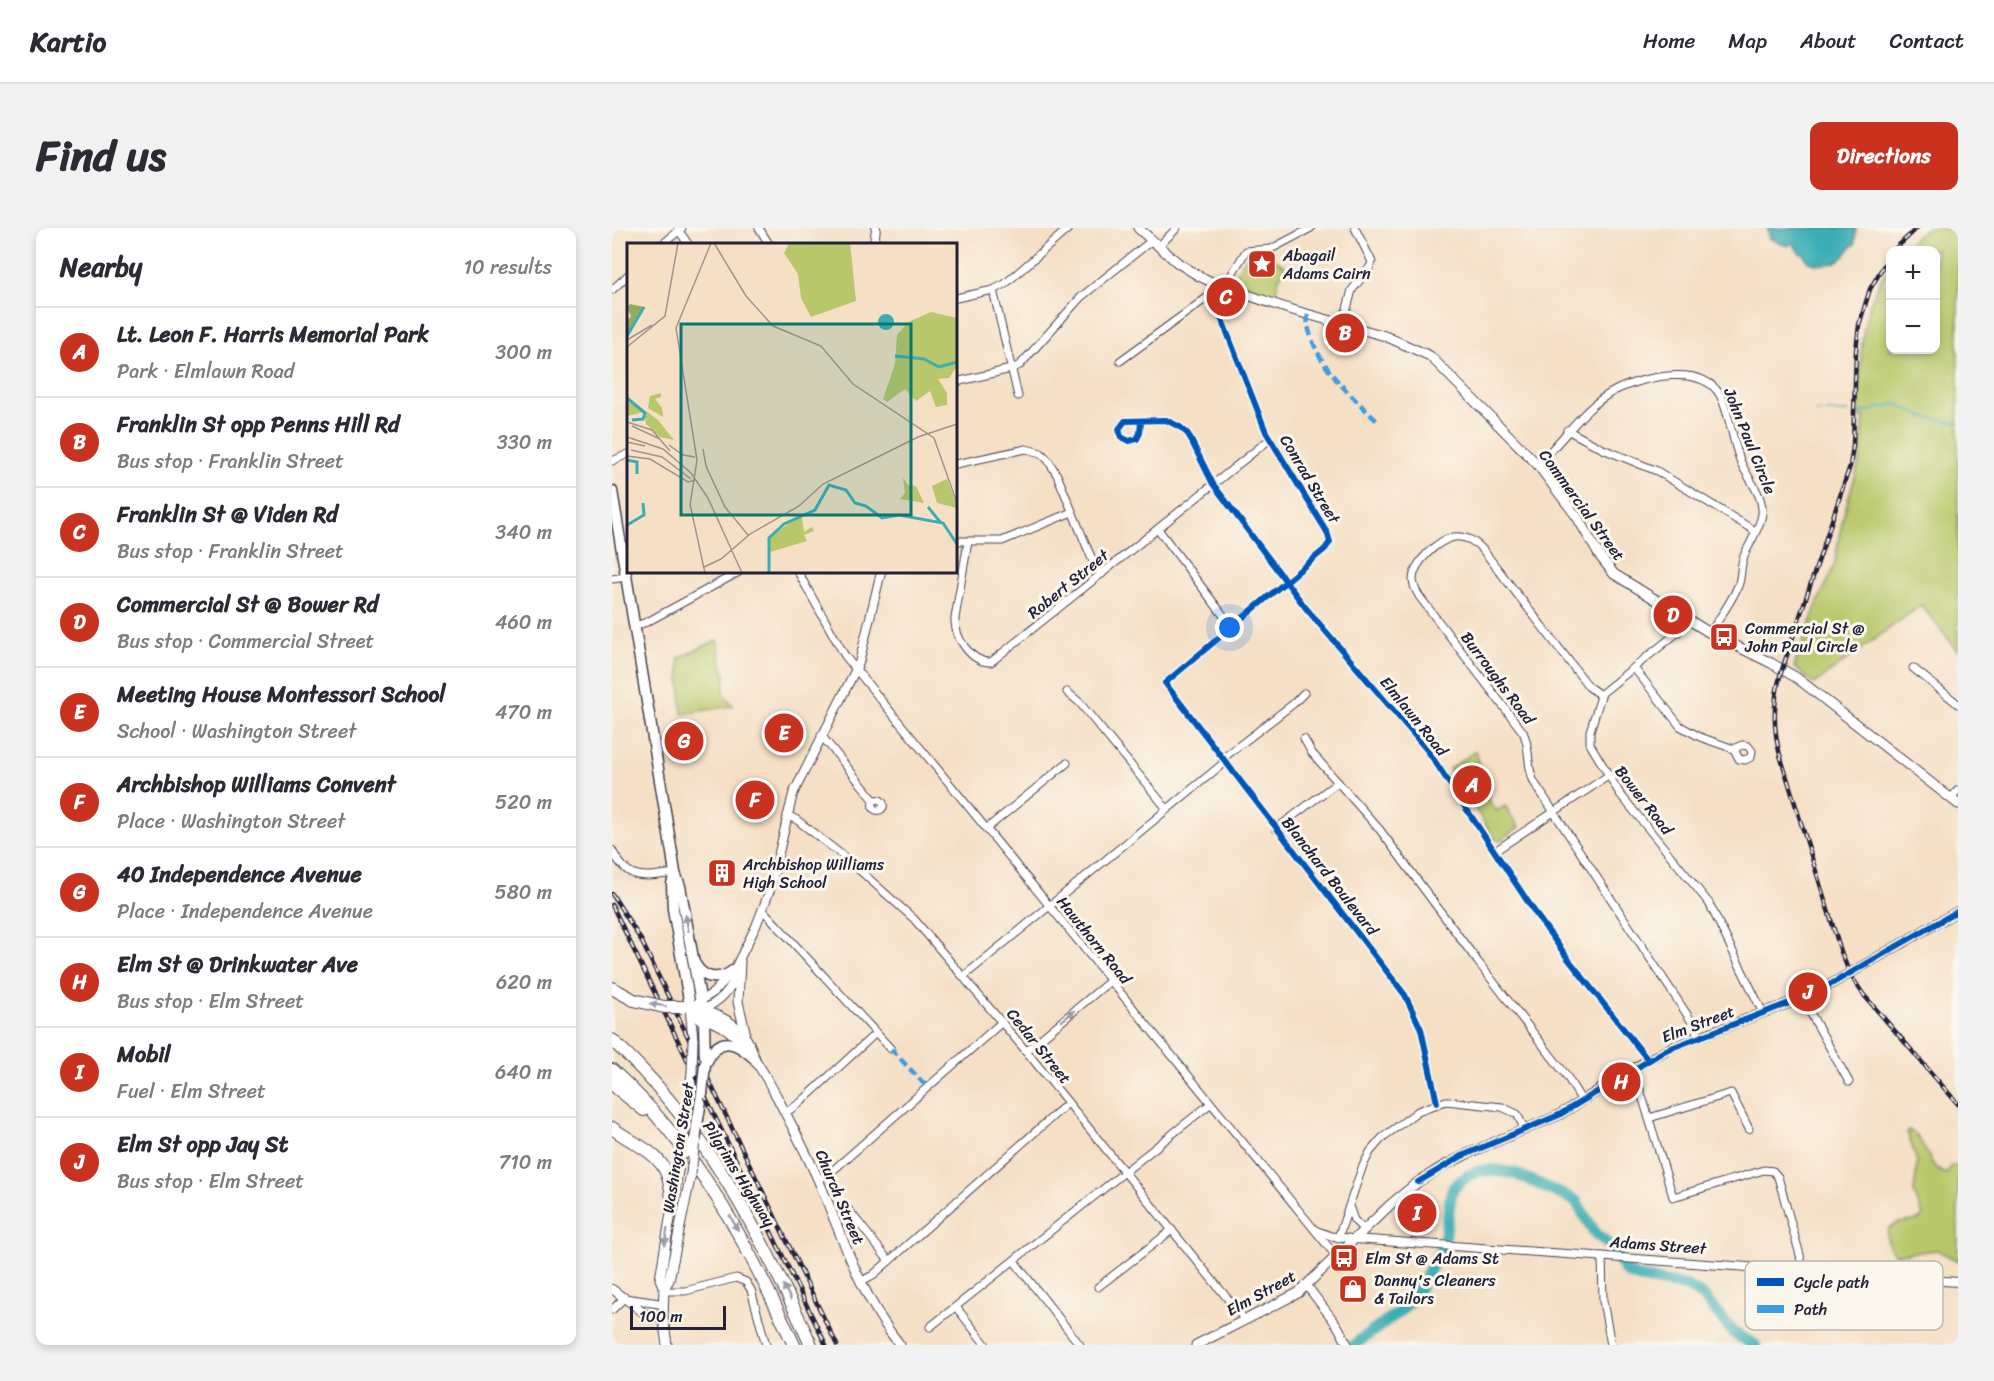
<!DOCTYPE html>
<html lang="en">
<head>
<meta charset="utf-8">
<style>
	:root { --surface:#fff; --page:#f2f2f3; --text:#2b2b33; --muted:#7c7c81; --line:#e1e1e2; --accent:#c8321e }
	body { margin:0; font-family:Sriracha,sans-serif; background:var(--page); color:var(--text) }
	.controls { position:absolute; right:18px; top:18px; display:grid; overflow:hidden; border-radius:12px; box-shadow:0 3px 9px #0003 }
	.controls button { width:54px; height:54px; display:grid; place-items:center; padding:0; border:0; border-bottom:2px solid var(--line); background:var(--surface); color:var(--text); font:30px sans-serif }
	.scale { position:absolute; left:18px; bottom:15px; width:96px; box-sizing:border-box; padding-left:6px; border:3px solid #22223b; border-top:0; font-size:16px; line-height:21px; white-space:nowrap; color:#22223b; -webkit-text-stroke:4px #fbf7ec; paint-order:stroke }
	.you { position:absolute; left:618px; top:400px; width:21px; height:21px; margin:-15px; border:4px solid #fff; border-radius:50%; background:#1a73e8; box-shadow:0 0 0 9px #1a73e833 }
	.badge { display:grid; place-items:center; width:39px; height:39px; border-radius:50%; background:var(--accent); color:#fff; font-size:20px; font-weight:700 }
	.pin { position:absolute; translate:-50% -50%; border:3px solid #fff; box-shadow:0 2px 6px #0006 }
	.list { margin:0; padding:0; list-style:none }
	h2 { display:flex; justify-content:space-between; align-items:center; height:78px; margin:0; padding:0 24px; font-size:26px }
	h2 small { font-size:20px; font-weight:400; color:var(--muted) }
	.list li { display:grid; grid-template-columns:39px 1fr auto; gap:18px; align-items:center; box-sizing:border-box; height:90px; padding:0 24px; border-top:2px solid var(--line) }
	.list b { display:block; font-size:22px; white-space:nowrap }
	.list p { margin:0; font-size:20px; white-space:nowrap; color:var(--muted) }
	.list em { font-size:20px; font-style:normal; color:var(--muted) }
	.map { position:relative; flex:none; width:1346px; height:1117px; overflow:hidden; border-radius:12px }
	header { display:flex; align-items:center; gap:36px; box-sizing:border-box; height:84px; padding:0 30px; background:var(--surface); border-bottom:2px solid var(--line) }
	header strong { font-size:28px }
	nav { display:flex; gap:33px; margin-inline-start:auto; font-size:21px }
	.intro { display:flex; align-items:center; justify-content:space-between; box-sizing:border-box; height:144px; padding:0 36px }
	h1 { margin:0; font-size:42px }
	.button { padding:15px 27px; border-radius:12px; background:var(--accent); color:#fff; font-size:21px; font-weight:700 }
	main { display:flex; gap:36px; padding:0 36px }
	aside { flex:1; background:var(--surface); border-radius:12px; box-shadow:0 3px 9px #0003 }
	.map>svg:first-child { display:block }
</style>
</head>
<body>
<header>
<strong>Kartio</strong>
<nav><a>Home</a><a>Map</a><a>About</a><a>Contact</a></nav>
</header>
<div class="intro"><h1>Find us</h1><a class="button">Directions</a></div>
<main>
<aside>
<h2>Nearby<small>10 results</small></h2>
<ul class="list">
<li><span class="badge">A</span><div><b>Lt. Leon F. Harris Memorial Park</b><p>Park · Elmlawn Road</p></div><em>300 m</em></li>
<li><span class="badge">B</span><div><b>Franklin St opp Penns Hill Rd</b><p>Bus stop · Franklin Street</p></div><em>330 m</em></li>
<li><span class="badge">C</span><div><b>Franklin St @ Viden Rd</b><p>Bus stop · Franklin Street</p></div><em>340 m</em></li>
<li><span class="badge">D</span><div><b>Commercial St @ Bower Rd</b><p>Bus stop · Commercial Street</p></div><em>460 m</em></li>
<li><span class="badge">E</span><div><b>Meeting House Montessori School</b><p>School · Washington Street</p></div><em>470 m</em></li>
<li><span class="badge">F</span><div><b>Archbishop Williams Convent</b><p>Place · Washington Street</p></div><em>520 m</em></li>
<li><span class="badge">G</span><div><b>40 Independence Avenue</b><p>Place · Independence Avenue</p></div><em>580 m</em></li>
<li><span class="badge">H</span><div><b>Elm St @ Drinkwater Ave</b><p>Bus stop · Elm Street</p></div><em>620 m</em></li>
<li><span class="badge">I</span><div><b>Mobil</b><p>Fuel · Elm Street</p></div><em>640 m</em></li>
<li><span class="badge">J</span><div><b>Elm St opp Jay St</b><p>Bus stop · Elm Street</p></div><em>710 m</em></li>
</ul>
</aside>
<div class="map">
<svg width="1346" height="1117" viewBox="0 0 1346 1117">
	<rect width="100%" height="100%" fill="#fbf7ec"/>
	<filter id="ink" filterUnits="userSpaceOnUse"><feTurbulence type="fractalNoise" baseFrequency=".0167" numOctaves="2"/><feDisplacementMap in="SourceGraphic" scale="12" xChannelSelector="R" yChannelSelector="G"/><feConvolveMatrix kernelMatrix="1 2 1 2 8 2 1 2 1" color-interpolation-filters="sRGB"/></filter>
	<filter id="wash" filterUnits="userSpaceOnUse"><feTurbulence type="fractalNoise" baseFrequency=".008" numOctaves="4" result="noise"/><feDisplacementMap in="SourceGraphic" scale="24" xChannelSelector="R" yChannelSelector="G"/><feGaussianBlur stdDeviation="1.35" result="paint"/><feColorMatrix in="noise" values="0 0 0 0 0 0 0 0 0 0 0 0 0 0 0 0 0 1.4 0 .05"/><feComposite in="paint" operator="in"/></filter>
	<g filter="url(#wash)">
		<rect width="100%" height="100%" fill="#f5dfc5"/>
		<g fill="#b8c769" stroke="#6d7452" stroke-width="1.5">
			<path d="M1314,0H1346V423L1309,377L1202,456L1182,439L1204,379L1222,338L1231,289L1248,231L1252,189L1247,190C1249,135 1244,84 1278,38V122H1324V22H1290Z"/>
			<path d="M643,27L653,30L657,28L673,38L666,53L663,69L620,51L634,30Z"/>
			<path d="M105,412L113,449L112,466L121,478L70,486L67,430Z"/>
			<path d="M864,523L877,573L885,583L893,578L907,599L887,613L883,611L837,541Z"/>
			<path d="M1297,902C1315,911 1315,941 1334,946L1340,938L1346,937V1033L1325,1022L1287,1026H1283C1276,1019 1273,1010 1277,1000L1286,995L1307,992L1311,987L1302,965L1305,934L1295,904Z"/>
		</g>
		<path fill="#3badb4" stroke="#2e6878" stroke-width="1.5" d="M1155,0H1244L1243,16C1237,19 1237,22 1233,27C1225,38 1208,38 1196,34L1192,26L1187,25L1181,15L1175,18L1158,11Z"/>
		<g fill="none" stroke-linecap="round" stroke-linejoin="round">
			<g stroke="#3badb4" stroke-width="2">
				<path d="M1204,184H1237"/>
				<path d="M1249,185L1284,176L1312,189L1346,195"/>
			</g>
			<path stroke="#3badb4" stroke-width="12" d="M742,1117L783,1087L799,1072L806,1062L829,1022L833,1009L839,966L842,959L855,948L867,943L880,942L902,945L964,973L983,1005L1000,1019L1012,1041L1016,1045L1026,1049L1074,1058L1083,1063L1092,1069L1122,1105L1143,1117"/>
		</g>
	</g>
	<g filter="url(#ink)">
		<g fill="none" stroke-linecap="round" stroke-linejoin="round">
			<g stroke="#423e50" stroke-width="9">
				<g id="minor">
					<path d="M147,0L157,16"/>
					<path d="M66,1L76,16"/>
					<path d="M51,16L70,0"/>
					<path d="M546,19L565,0"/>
					<path d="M612,59L634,23L659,21L699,0"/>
					<path d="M0,62L16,47"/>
					<path d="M381,62L406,168"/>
					<path d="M600,66L654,204L715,304L718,314L713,321L553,455L793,767L809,801L825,875"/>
					<path d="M344,70L381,62L393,56L457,0"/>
					<path d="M731,96L740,62L758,39L760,34L743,0"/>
					<path d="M508,133L600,66L606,57"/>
					<path d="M344,154L399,141L408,137L469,69L539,13"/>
					<path d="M529,194L528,205L525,211L517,213L509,209L507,201L513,193L554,192L568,199L576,206L601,256L693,379L816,523L926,689L957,732L1036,832"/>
					<path d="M955,202L991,221L1045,243L1143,303"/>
					<path d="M0,233L16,226"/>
					<path d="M344,236L414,221L429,225L436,232L445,247L482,336L490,346"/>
					<path d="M925,236C953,212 969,180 1004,162C1030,149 1090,135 1108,167C1118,187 1120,211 1128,232C1134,249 1152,266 1150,286C1148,300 1138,314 1132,328C1128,337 1130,349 1126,358C1119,375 1107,390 1098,405"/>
					<path d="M546,301L620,399"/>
					<path d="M344,313H390L460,284"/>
					<path d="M356,314L343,390C342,409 359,435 379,434L658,211"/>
					<path d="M186,344L233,428L724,1028"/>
					<path d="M0,351L14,349"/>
					<path d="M1076,392L1065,405L990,465L978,503V516L1008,566L1097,675L1151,785"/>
					<path d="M23,398L35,394L127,344"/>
					<path d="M1022,440L1068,498L1088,509L1122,521"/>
					<path d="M1301,440L1346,476"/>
					<path d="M455,464L467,474L555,581"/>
					<path d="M988,467L977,459L871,322C863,313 853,308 842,309C826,312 802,334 801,351C801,357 804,363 807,368L911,504C919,520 914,537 922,554L1080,794L1087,808"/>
					<path d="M209,507L262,572"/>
					<path d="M692,511L700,525L768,602L866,734L954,847L970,873"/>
					<path d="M1130,517L1136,518L1140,523L1139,529L1133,532L1127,531L1122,521Z"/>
					<path d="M610,531L681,476L692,465"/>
					<path d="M1339,570L1346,562"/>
					<circle cx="266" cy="577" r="5.5"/>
					<path d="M175,587L185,592L235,631L302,691L414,823L633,1092"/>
					<path d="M374,601L455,535"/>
					<path d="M664,601L726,554"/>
					<path d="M0,622C16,654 31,649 63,645"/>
					<path d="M883,623L996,548"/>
					<path d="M151,682L279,821"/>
					<path d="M352,748L613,534"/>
					<path d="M1190,770L1237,854"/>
					<path d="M414,823L498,753"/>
					<path d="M1020,842L1026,855L1061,969L1152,942L1161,943L1166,949L1188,1027L1190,1043"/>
					<path d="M173,885L188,875L264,805"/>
					<path d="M1037,890L1119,865L1137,901"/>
					<path d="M206,952L218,945L390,794"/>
					<path d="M232,976L277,1033"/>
					<path d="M738,981L742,992L752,1002"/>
					<path d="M703,1002L719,1008L743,1011"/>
					<path d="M726,1010L750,940L758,924L770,910L806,883L834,873L890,879L905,886L913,902"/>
					<path d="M990,1028L991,1073L999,1117"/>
					<path d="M402,1033L468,1117"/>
					<path d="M248,1054L261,1047L277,1033L456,875"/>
					<path d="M486,1059L560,1002"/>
					<path d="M52,1063H73L124,1050L134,1054L139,1062L154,1117"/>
					<path d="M344,1079L374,1117"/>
					<path d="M0,1082L13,1069"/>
					<path d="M318,1099L598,876"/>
				</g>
			</g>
			<g stroke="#423e50" stroke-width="10">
				<g id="tertiary">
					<path d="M262,16L264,0"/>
					<path d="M84,776L102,764L122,742L144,698L158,662L181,566L247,435L269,344"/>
					<path d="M87,784C107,774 119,764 126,742"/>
					<path d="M743,1011L1346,1054"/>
					<path d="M695,1058L725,1097L736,1117"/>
					<path d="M0,1061L36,1088L51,1089"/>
					<path d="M16,1071L51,1076"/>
				</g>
			</g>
			<g stroke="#423e50" stroke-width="11">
				<g id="secondary">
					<path d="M526,0L566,35L587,48L606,57L677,81L773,108L818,128L925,236L965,289L987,327L1002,346L1098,405L1159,435L1185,450L1346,576"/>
					<path d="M128,733L126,774L133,803"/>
					<path d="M80,788C93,792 107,794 117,803C139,820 152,846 165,869C181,900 198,931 211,963C233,1017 251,1071 288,1117"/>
					<path d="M81,812L78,778C106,787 131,794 141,825"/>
					<path d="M76,877L80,845"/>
					<path d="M52,1060L57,1052L79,946"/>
					<path d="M55,1117L51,1089L52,1060L48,1051L68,931"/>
					<path d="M584,1117L686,1065L779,976L806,954L830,939L857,925L947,887L1036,832L1060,819L1180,774L1214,759L1346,683"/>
				</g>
			</g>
			<g stroke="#423e50" stroke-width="13">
				<g id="primary">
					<path d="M0,263L60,625L63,645L60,656L61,681L78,778"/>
					<path d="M63,645L68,658L92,792L93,836"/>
					<path d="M83,736C92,752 108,753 122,742"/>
					<path d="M95,833C108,806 124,814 142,830"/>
					<path d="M86,891L90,866"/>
				</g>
			</g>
			<g stroke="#423e50" stroke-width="14">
				<g id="motorway">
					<path d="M0,760L22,772"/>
					<path d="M0,812C93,897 148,1004 199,1117"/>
					<path d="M0,842C86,920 134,1013 182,1117"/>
					<path d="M0,856L32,882"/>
					<path d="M0,900C35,925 60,927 60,977"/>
				</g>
			</g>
			<use href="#minor" stroke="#fff" stroke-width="7"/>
			<use href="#tertiary" stroke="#fff" stroke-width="8"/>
			<use href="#secondary" stroke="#fff" stroke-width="9"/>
			<use href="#primary" stroke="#fff" stroke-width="10"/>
			<use href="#motorway" stroke="#fff" stroke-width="12"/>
			<g stroke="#22223b" stroke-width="4.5">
				<g id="rail">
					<path d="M1282,22L1305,0"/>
					<path d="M1278,27L1258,61L1247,97L1244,122L1241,218L1238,238L1168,448C1161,475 1161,501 1168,527L1229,724L1238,746L1251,766L1346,876"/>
					<path d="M0,666L29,712L225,1117"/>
					<path d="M0,677L214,1117"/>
				</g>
			</g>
			<use href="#rail" stroke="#fbf7ec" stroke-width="2" stroke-dasharray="7" stroke-linecap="butt"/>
			<g stroke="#423e50" stroke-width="11" stroke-linecap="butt">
				<g id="secondary-bridge">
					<path d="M80,845L81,812"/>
					<path d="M68,931L76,877"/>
					<path d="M79,946L83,913"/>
				</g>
			</g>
			<g stroke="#423e50" stroke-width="13" stroke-linecap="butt">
				<g id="primary-bridge">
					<path d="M90,866L93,836"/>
					<path d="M83,913L86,891"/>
				</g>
			</g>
			<g stroke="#423e50" stroke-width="14" stroke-linecap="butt">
				<g id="motorway-bridge">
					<path d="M22,772L52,779H70"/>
					<path d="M65,928L77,922L83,913"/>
				</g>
			</g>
			<use href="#secondary-bridge" stroke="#fff" stroke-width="9"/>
			<use href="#primary-bridge" stroke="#fff" stroke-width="10"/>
			<use href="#motorway-bridge" stroke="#fff" stroke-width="12"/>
			<g stroke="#3c9ce2" stroke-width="4.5" stroke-dasharray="9 4.5" stroke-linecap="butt">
				<path d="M696,86C694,95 697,101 699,109C712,145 739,167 765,193"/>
				<path d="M279,821L315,859"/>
			</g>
			<g stroke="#fbf7ec" stroke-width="10">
				<g id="cycleway">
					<path d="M600,66L654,204L715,304L718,314L713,321L553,455L793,767L809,801L825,875"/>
					<path d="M529,194L528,205L525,211L517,213L509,209L507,201L513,193L554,192L568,199L576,206L601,256L693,379L816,523L926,689L957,732L1036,832"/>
					<path d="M806,954L850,928L947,887L1054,822L1180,774L1214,759L1346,683"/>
				</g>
			</g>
			<use href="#cycleway" stroke="#0057b8" stroke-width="6"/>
		</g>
		<defs><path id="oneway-solid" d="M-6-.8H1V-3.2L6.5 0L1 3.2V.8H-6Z" transform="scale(1.5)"/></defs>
		<g fill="#9c9ca7">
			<use href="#oneway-solid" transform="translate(75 695) rotate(-100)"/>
			<use href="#oneway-solid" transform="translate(46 777) rotate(-170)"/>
			<use href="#oneway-solid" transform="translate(456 788) rotate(-39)"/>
			<use href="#oneway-solid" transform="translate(122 995) rotate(60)"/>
			<use href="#oneway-solid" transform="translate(54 1009) rotate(99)"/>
			<use href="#oneway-solid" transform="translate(175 1064) rotate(-115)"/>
		</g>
	</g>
	<defs>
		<g id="sight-square" transform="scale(1.5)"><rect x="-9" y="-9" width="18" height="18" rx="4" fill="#c8321e" stroke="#fbf7ec"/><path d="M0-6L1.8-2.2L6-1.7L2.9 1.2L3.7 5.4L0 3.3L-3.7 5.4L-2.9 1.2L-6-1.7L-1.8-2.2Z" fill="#fff"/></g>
		<g id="bus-square" transform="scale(1.5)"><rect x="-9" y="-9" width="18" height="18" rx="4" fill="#c8321e" stroke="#fbf7ec"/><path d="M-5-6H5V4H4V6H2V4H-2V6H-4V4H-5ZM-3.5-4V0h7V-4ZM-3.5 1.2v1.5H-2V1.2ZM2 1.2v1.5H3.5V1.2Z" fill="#fff"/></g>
		<g id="building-square" transform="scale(1.5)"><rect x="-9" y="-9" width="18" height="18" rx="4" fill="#c8321e" stroke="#fbf7ec"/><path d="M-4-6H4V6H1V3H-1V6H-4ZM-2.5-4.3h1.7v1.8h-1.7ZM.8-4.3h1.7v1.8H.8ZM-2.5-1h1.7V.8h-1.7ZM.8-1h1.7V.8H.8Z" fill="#fff"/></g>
		<g id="shop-square" transform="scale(1.5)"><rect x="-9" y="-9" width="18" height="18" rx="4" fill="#c8321e" stroke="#fbf7ec"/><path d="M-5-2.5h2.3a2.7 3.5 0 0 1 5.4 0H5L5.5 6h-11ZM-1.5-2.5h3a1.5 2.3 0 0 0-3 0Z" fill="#fff"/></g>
	</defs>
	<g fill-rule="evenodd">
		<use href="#sight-square" x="650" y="36"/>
		<use href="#bus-square" x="1112" y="409"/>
		<use href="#building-square" x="110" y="645"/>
		<use href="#bus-square" x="732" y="1030"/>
		<use href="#shop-square" x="741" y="1061"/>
	</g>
	<g text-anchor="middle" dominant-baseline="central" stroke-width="6" stroke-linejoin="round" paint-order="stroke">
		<g font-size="16" fill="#22223b" stroke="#fbf7ec" text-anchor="start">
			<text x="671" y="27">Abagail<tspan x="671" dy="18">Adams Cairn</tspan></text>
			<text x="1133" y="400">Commercial St @<tspan x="1133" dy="18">John Paul Circle</tspan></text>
			<text x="131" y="636">Archbishop Williams<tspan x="131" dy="18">High School</tspan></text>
			<text x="753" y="1030">Elm St @ Adams St</text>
			<text x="762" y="1052">Danny's Cleaners<tspan x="762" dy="18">&amp; Tailors</tspan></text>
		</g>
		<g font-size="16" fill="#22223b" stroke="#fbf7ec">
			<text transform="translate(1138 213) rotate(68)">John Paul Circle</text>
			<text transform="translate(698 251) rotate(59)">Conrad Street</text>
			<text transform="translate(970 277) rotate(54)">Commercial Street</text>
			<text transform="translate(456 356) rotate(-39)">Robert Street</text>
			<text transform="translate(886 450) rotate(53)">Burroughs Road</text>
			<text transform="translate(802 488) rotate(51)">Elmlawn Road</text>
			<text transform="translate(1032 572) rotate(52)">Bower Road</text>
			<text transform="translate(718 648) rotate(52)">Blanchard Boulevard</text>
			<text transform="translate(482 712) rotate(51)">Hawthorn Road</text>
			<text transform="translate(1086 796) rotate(-21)">Elm Street</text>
			<text transform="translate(427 818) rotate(51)">Cedar Street</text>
			<text transform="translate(66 920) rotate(-81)">Washington Street</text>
			<text transform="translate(127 946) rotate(58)">Pilgrims Highway</text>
			<text transform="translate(228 969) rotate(67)">Church Street</text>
			<text transform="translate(1046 1017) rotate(4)">Adams Street</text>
			<text transform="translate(649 1065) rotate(-29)">Elm Street</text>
		</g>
	</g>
	<g transform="translate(15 15)">
		<rect width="330" height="330" fill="#f5dfc5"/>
		<path d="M162,0H223L229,58L184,74L174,55L171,31L157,10ZM304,69L330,75V123L322,135L311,136L320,150V162L309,164L303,148L289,158L278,146L260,159L256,156L268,121L270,92L281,79ZM34,150V154L28,156L35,165L36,174L21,165L23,153ZM0,154L31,177L47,197L33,194L19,181L17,169L0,173ZM276,235L281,242L289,243L297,260L273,256L278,250ZM320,236L330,262V265L310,260L305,243ZM169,275H175L177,289L185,284L187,288L177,292L180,298L143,309L142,295Z" fill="#b8c769"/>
		<path d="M3,61L17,64L0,96V78L4,73L0,65Z" fill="#92ac5d"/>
		<path d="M251 79a8 8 0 1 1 16 0a8 8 0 1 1-16 0Z" fill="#3badb4"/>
		<path fill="none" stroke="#3badb4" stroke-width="3" d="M0,93L17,64M268,113L297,116L312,124L330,119M0,155L18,170L16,176L5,177M0,217L10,219V231M301,264L314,280M0,282L17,272L16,260M142,330V295L157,281L188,267L202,242L219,247L228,260L239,263L255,275L272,272L316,280L330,301"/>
		<path fill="none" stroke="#a1938e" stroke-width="1.5" d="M87,0L119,53L146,83L194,103L226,141L307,195L330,260M0,97L25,82M0,104L38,73L51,0M0,179L25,187L43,208M5,183L33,196M0,194L36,206L64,230L81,255L115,330M0,199L18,203M42,202L56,212L68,214M76,206L79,223L98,264L121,292M4,207L35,214L64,236M0,213L23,216L61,239L69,237M63,261L78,330M63,262L70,217L49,85L84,0M77,324L94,316L123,291L172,263L196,241L291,194L330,181"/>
		<path fill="#0f766e" fill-opacity="0.15" stroke="#0f766e" stroke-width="3" d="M54,81H284V272H54Z"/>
		<rect width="330" height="330" fill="none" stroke="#22223b" stroke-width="3"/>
	</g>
	<rect x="1133" y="1033" width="198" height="69" rx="9" fill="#fbf7ec" stroke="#bab7b7" stroke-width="1.5"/>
	<rect x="1145" y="1050" width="27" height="8" fill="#0057b8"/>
	<rect x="1145" y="1077" width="27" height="8" fill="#3c9ce2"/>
	<g font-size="16" fill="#22223b">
		<text x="1182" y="1060">Cycle path</text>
		<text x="1182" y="1087">Path</text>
	</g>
</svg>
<div class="controls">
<button>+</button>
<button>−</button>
</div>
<div class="scale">100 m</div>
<div class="you"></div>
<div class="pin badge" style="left:860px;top:557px">A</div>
<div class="pin badge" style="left:733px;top:105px">B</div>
<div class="pin badge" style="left:614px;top:69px">C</div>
<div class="pin badge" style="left:1061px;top:387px">D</div>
<div class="pin badge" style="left:172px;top:505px">E</div>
<div class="pin badge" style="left:143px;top:572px">F</div>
<div class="pin badge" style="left:72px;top:513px">G</div>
<div class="pin badge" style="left:1009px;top:854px">H</div>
<div class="pin badge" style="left:805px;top:985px">I</div>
<div class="pin badge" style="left:1196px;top:764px">J</div>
</div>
</main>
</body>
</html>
